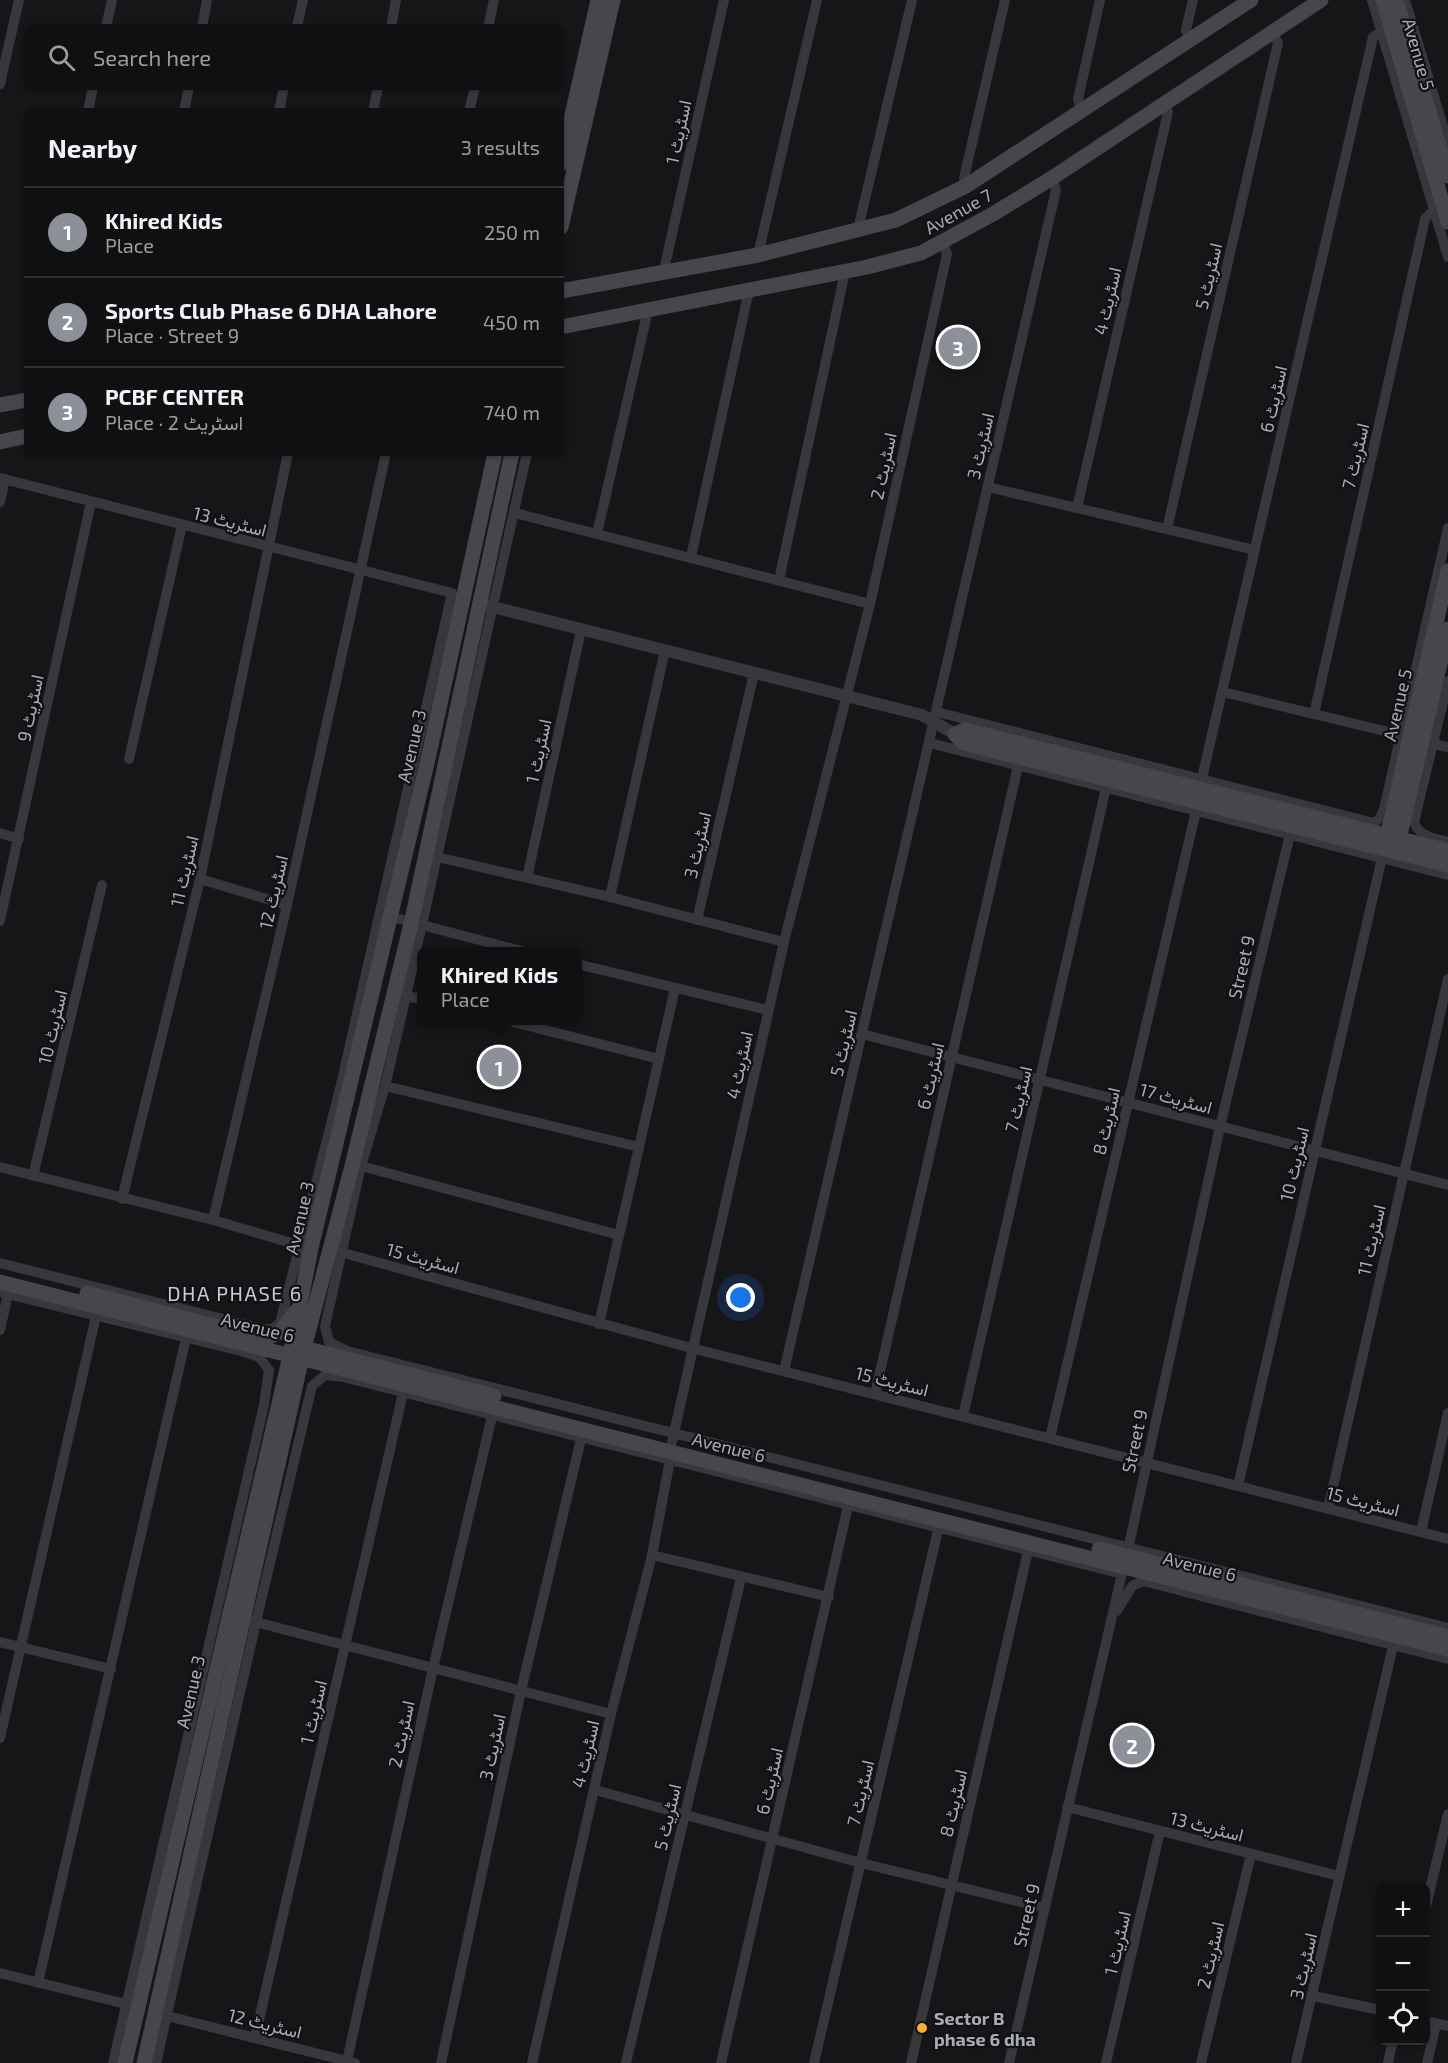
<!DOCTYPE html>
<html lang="en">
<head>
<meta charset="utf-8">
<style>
	:root { --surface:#101012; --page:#1e1e20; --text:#f1f3f6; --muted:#9c9d9f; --line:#303032; --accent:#8c9099 }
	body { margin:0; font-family:"Exo 2",Vazirmatn,sans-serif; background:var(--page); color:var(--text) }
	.controls { position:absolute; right:18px; bottom:18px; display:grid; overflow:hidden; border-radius:9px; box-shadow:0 2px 4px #0004 }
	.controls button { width:54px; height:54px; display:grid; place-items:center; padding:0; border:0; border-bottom:2px solid var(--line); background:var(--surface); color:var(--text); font:30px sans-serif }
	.you { position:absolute; left:741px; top:1298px; width:21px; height:21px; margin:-15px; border:4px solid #fff; border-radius:50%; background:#1a73e8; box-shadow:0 0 0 9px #1a73e833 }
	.badge { display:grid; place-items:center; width:39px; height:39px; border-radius:50%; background:var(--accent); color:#fff; font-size:20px; font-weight:700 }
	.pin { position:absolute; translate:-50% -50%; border:3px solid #fff; box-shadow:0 2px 6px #0006 }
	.popup { position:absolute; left:417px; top:947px; width:165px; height:78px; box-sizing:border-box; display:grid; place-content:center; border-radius:9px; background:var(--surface); filter:drop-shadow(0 2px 4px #0005); font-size:20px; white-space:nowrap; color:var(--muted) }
	.popup b { font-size:22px; color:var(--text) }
	.popup::after { content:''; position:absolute; left:50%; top:100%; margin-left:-12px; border:12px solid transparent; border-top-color:var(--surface) }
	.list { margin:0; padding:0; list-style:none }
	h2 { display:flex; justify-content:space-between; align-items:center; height:78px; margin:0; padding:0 24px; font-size:26px }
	h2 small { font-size:20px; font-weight:400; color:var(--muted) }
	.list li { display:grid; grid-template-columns:39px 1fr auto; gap:18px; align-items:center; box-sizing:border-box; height:90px; padding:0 24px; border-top:2px solid var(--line) }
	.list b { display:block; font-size:22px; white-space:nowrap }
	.list p { margin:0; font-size:20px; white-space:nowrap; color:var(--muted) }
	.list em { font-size:20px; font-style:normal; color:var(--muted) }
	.icon { flex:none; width:33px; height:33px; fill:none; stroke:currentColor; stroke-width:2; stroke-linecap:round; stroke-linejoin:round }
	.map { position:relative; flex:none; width:1448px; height:2063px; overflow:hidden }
	.search { position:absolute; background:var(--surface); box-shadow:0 2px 4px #0004; left:24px; top:24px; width:540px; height:66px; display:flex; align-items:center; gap:15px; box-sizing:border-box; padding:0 21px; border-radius:9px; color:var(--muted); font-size:22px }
	.panel { position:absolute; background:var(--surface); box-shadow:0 2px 4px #0004; left:24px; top:108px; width:540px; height:348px; border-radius:9px }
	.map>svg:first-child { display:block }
</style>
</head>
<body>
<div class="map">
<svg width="1448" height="2063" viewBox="0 0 1448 2063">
	<rect width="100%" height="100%" fill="#161618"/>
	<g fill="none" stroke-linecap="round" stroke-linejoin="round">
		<g stroke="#37383d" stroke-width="10">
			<path d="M1372,0L1448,257"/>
			<path d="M1405,0L1448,143"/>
			<path d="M106,27L112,0"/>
			<path d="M202,27L207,0"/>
			<path d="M297,27L303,0"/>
			<path d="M391,27L396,0"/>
			<path d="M488,27L494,0"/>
			<path d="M1190,40L1186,30L1193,0"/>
			<path d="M0,84L19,0"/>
			<path d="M88,111L93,87"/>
			<path d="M184,111L189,87"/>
			<path d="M279,111L284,87"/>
			<path d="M373,111L378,87"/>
			<path d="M469,111L475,87"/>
			<path d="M1082,111L1078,99L1100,0"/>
			<path d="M966,186L964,178L1005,0"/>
			<path d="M858,229L912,0"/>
			<path d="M758,255L817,0"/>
			<path d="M664,270L724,0"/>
			<path d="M527,453L406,996L385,1086L361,1166L325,1326L329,1342L347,1351L1448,1628"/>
			<path d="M0,478L452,593L340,1089L280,1323L272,1329H262L0,1263"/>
			<path d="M988,487L1255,550"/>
			<path d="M0,502L5,479"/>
			<path d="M1077,508L1168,112L1162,104"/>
			<path d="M515,513L870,604"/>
			<path d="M1167,529L1278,43L1273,32"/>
			<path d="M597,534L648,310"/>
			<path d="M691,557L749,290"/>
			<path d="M779,580L845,272"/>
			<path d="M1448,681L1414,822C1419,837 1434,838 1448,842"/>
			<path d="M1223,692L1401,735"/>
			<path d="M937,712L1374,823L1380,818L1384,809L1448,528"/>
			<path d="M1314,714L1425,219L1434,210"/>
			<path d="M930,743L1448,875"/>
			<path d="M1433,744L1448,747"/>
			<path d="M129,759L182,525"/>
			<path d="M1202,778L1373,37L1381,32"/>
			<path d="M0,833L19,839"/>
			<path d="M437,857L610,897L784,942"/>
			<path d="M527,878L581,630"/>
			<path d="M200,879L287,905"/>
			<path d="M610,897L665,650"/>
			<path d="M392,917L525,952"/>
			<path d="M697,920L754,673"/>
			<path d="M0,921L91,502"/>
			<path d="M577,964L768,1010"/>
			<path d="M406,996L421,999"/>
			<path d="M506,1020L659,1059"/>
			<path d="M862,1034L1448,1185"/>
			<path d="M385,1086L639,1147"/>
			<path d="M361,1166L619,1235"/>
			<path d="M0,1167L213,1220L305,1247"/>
			<path d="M33,1176L102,885"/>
			<path d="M122,1199L200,879L288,453"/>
			<path d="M213,1220L287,905L386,453"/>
			<path d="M336,1251L695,1349L1448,1539"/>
			<path d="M0,1292L241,1351L259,1357L269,1370L264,1405L113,2063"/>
			<path d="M599,1324L675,988"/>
			<path d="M0,1330L8,1294"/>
			<path d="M784,1371L1056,190L1052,178"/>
			<path d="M875,1394L1018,766"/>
			<path d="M963,1416L1106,788"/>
			<path d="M1050,1438L1196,811"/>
			<path d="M672,1442L784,942L870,604L947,254L943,243"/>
			<path d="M1238,1486L1384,849"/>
			<path d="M1328,1509L1448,979"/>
			<path d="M1421,1532L1448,1413"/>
			<path d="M1127,1554L1220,1127L1292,826"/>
			<path d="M652,1555L829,1597"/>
			<path d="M1117,1611L1132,1586L1143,1581L1448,1659"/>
			<path d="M248,1620L611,1714"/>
			<path d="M0,1642L111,1669"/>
			<path d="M0,1738L96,1316"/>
			<path d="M595,1790L861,1863L1045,1908"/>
			<path d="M1067,1807L1339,1876"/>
			<path d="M1426,1906L1448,1814"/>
			<path d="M0,1973L126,2004"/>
			<path d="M38,1983L186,1338"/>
			<path d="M1313,1996L1380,2010"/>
			<path d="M167,2016L355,2063"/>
			<path d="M1426,2021L1448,2026"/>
			<path d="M255,2037L403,1393"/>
			<path d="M347,2061L433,1668L492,1416"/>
			<path d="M156,2063L256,1622L310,1394L312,1386L325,1375L343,1377L1122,1574"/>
			<path d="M441,2063L521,1691L581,1439"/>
			<path d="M532,2063L611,1714L652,1555L671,1455"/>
			<path d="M626,2063L741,1578"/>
			<path d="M721,2063L848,1506"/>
			<path d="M814,2063L938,1530"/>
			<path d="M911,2063L1028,1551"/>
			<path d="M1009,2063L1123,1569"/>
			<path d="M1106,2063L1160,1831"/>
			<path d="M1201,2063L1251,1854"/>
			<path d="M1296,2063L1393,1646"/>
			<path d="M1388,2063L1393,2040"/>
			<path d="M1427,2063L1436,2024"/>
		</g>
		<path stroke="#37383d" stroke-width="12" d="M481,604L922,715L955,734"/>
		<g stroke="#45474d" stroke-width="15">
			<path d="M1383,0L1448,222"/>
			<path d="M1396,0L1448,176"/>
			<path d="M561,164L598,0"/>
			<path d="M561,227L613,0"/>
			<path d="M561,291L758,255L896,220L966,186L1251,0"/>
			<path d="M561,327L867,267L921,253L993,214L1052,178L1321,0"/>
			<path d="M0,405L27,400"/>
			<path d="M0,442L27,436"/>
			<path d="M1385,846L1448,571"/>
			<path d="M1397,848L1448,629"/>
			<path d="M1448,851L965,730L955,734L963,743L1448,865"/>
			<path d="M0,1282L1448,1649"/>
			<path d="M87,1293L253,1336"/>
			<path d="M265,1339L280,1332L295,1312"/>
			<path d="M300,1347L494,1396"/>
			<path d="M1099,1549L1448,1637"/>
			<path d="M125,2063L290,1356L311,1248L428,759L495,453"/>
			<path d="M144,2063L304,1348L352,1166L411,924L512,453"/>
		</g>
	</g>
	<circle fill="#f2b134" stroke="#111113" stroke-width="2" cx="922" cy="2028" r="6"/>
	<g text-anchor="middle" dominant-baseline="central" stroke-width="4.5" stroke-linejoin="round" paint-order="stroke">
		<g font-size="18" fill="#a8adb8" stroke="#111113">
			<text transform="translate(1419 54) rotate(74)">Avenue 5</text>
			<text transform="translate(678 132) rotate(-78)">اسٹریٹ 1</text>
			<text transform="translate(958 211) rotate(-29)">Avenue 7</text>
			<text transform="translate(1208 276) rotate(-77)">اسٹریٹ 5</text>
			<text transform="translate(1107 301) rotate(-77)">اسٹریٹ 4</text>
			<text transform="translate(1273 399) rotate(-77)">اسٹریٹ 6</text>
			<text transform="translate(980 446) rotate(-77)">اسٹریٹ 3</text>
			<text transform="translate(1355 456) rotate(-77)">اسٹریٹ 7</text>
			<text transform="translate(883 466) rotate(-78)">اسٹریٹ 2</text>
			<text transform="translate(230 521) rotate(14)">اسٹریٹ 13</text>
			<text transform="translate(1397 705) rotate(-77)">Avenue 5</text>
			<text transform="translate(30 708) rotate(-78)">اسٹریٹ 9</text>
			<text transform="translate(411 746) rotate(-77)">Avenue 3</text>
			<text transform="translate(538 751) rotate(-78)">اسٹریٹ 1</text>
			<text transform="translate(697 845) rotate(-77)">اسٹریٹ 3</text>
			<text transform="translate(184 871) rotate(-77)">اسٹریٹ 11</text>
			<text transform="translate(273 892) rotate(-77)">اسٹریٹ 12</text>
			<text transform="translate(1241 967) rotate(-77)">Street 9</text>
			<text transform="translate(52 1027) rotate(-77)">اسٹریٹ 10</text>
			<text transform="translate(843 1043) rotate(-77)">اسٹریٹ 5</text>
			<text transform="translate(739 1065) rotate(-78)">اسٹریٹ 4</text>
			<text transform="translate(930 1076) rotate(-77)">اسٹریٹ 6</text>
			<text transform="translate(1176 1098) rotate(15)">اسٹریٹ 17</text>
			<text transform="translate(1018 1099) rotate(-77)">اسٹریٹ 7</text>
			<text transform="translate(1106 1121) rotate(-77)">اسٹریٹ 8</text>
			<text transform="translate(1294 1164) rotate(-77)">اسٹریٹ 10</text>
			<text transform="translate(299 1218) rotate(-77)">Avenue 3</text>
			<text transform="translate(1371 1240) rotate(-77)">اسٹریٹ 11</text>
			<text transform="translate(423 1258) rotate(15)">اسٹریٹ 15</text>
			<text transform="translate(258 1327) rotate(14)">Avenue 6</text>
			<text transform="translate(892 1381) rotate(14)">اسٹریٹ 15</text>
			<text transform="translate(1134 1441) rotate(-78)">Street 9</text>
			<text transform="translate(729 1447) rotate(14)">Avenue 6</text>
			<text transform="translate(1363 1501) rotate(14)">اسٹریٹ 15</text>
			<text transform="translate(1200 1566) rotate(14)">Avenue 6</text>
			<text transform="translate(190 1692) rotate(-77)">Avenue 3</text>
			<text transform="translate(313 1712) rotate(-77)">اسٹریٹ 1</text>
			<text transform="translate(401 1734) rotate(-78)">اسٹریٹ 2</text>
			<text transform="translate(492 1747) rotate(-78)">اسٹریٹ 3</text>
			<text transform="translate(585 1754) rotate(-77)">اسٹریٹ 4</text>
			<text transform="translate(769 1781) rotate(-77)">اسٹریٹ 6</text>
			<text transform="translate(860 1793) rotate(-77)">اسٹریٹ 7</text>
			<text transform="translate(953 1803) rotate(-77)">اسٹریٹ 8</text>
			<text transform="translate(667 1817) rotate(-77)">اسٹریٹ 5</text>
			<text transform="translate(1207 1826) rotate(14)">اسٹریٹ 13</text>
			<text transform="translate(1026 1915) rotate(-77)">Street 9</text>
			<text transform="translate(1117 1943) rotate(-77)">اسٹریٹ 1</text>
			<text transform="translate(1210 1955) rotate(-77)">اسٹریٹ 2</text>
			<text transform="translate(1303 1966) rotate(-77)">اسٹریٹ 3</text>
			<text transform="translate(265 2023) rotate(14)">اسٹریٹ 12</text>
		</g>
		<g font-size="18" font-weight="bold" fill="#a8adb8" stroke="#111113" text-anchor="start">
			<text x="934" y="2018">Sector B<tspan x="934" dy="21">phase 6 dha</tspan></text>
		</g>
		<g font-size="20" letter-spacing="1.5" fill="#c9ccd4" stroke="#111113">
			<text x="235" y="1293">DHA PHASE 6</text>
		</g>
	</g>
</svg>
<div class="controls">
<button>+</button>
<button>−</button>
<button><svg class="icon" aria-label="locate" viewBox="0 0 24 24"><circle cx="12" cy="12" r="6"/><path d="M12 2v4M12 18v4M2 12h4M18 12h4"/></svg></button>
</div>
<div class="you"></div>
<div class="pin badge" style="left:499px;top:1067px">1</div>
<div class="popup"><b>Khired Kids</b>Place</div>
<div class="pin badge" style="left:1132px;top:1745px">2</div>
<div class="pin badge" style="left:958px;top:347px">3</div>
<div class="search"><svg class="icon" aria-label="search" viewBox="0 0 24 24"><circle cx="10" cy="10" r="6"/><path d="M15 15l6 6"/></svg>Search here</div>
<section class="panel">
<h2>Nearby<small>3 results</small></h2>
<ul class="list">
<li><span class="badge">1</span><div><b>Khired Kids</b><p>Place</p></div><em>250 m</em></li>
<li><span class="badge">2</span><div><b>Sports Club Phase 6 DHA Lahore</b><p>Place · Street 9</p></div><em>450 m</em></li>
<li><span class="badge">3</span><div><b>PCBF CENTER</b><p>Place · اسٹریٹ 2</p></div><em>740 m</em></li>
</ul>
</section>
</div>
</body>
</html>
